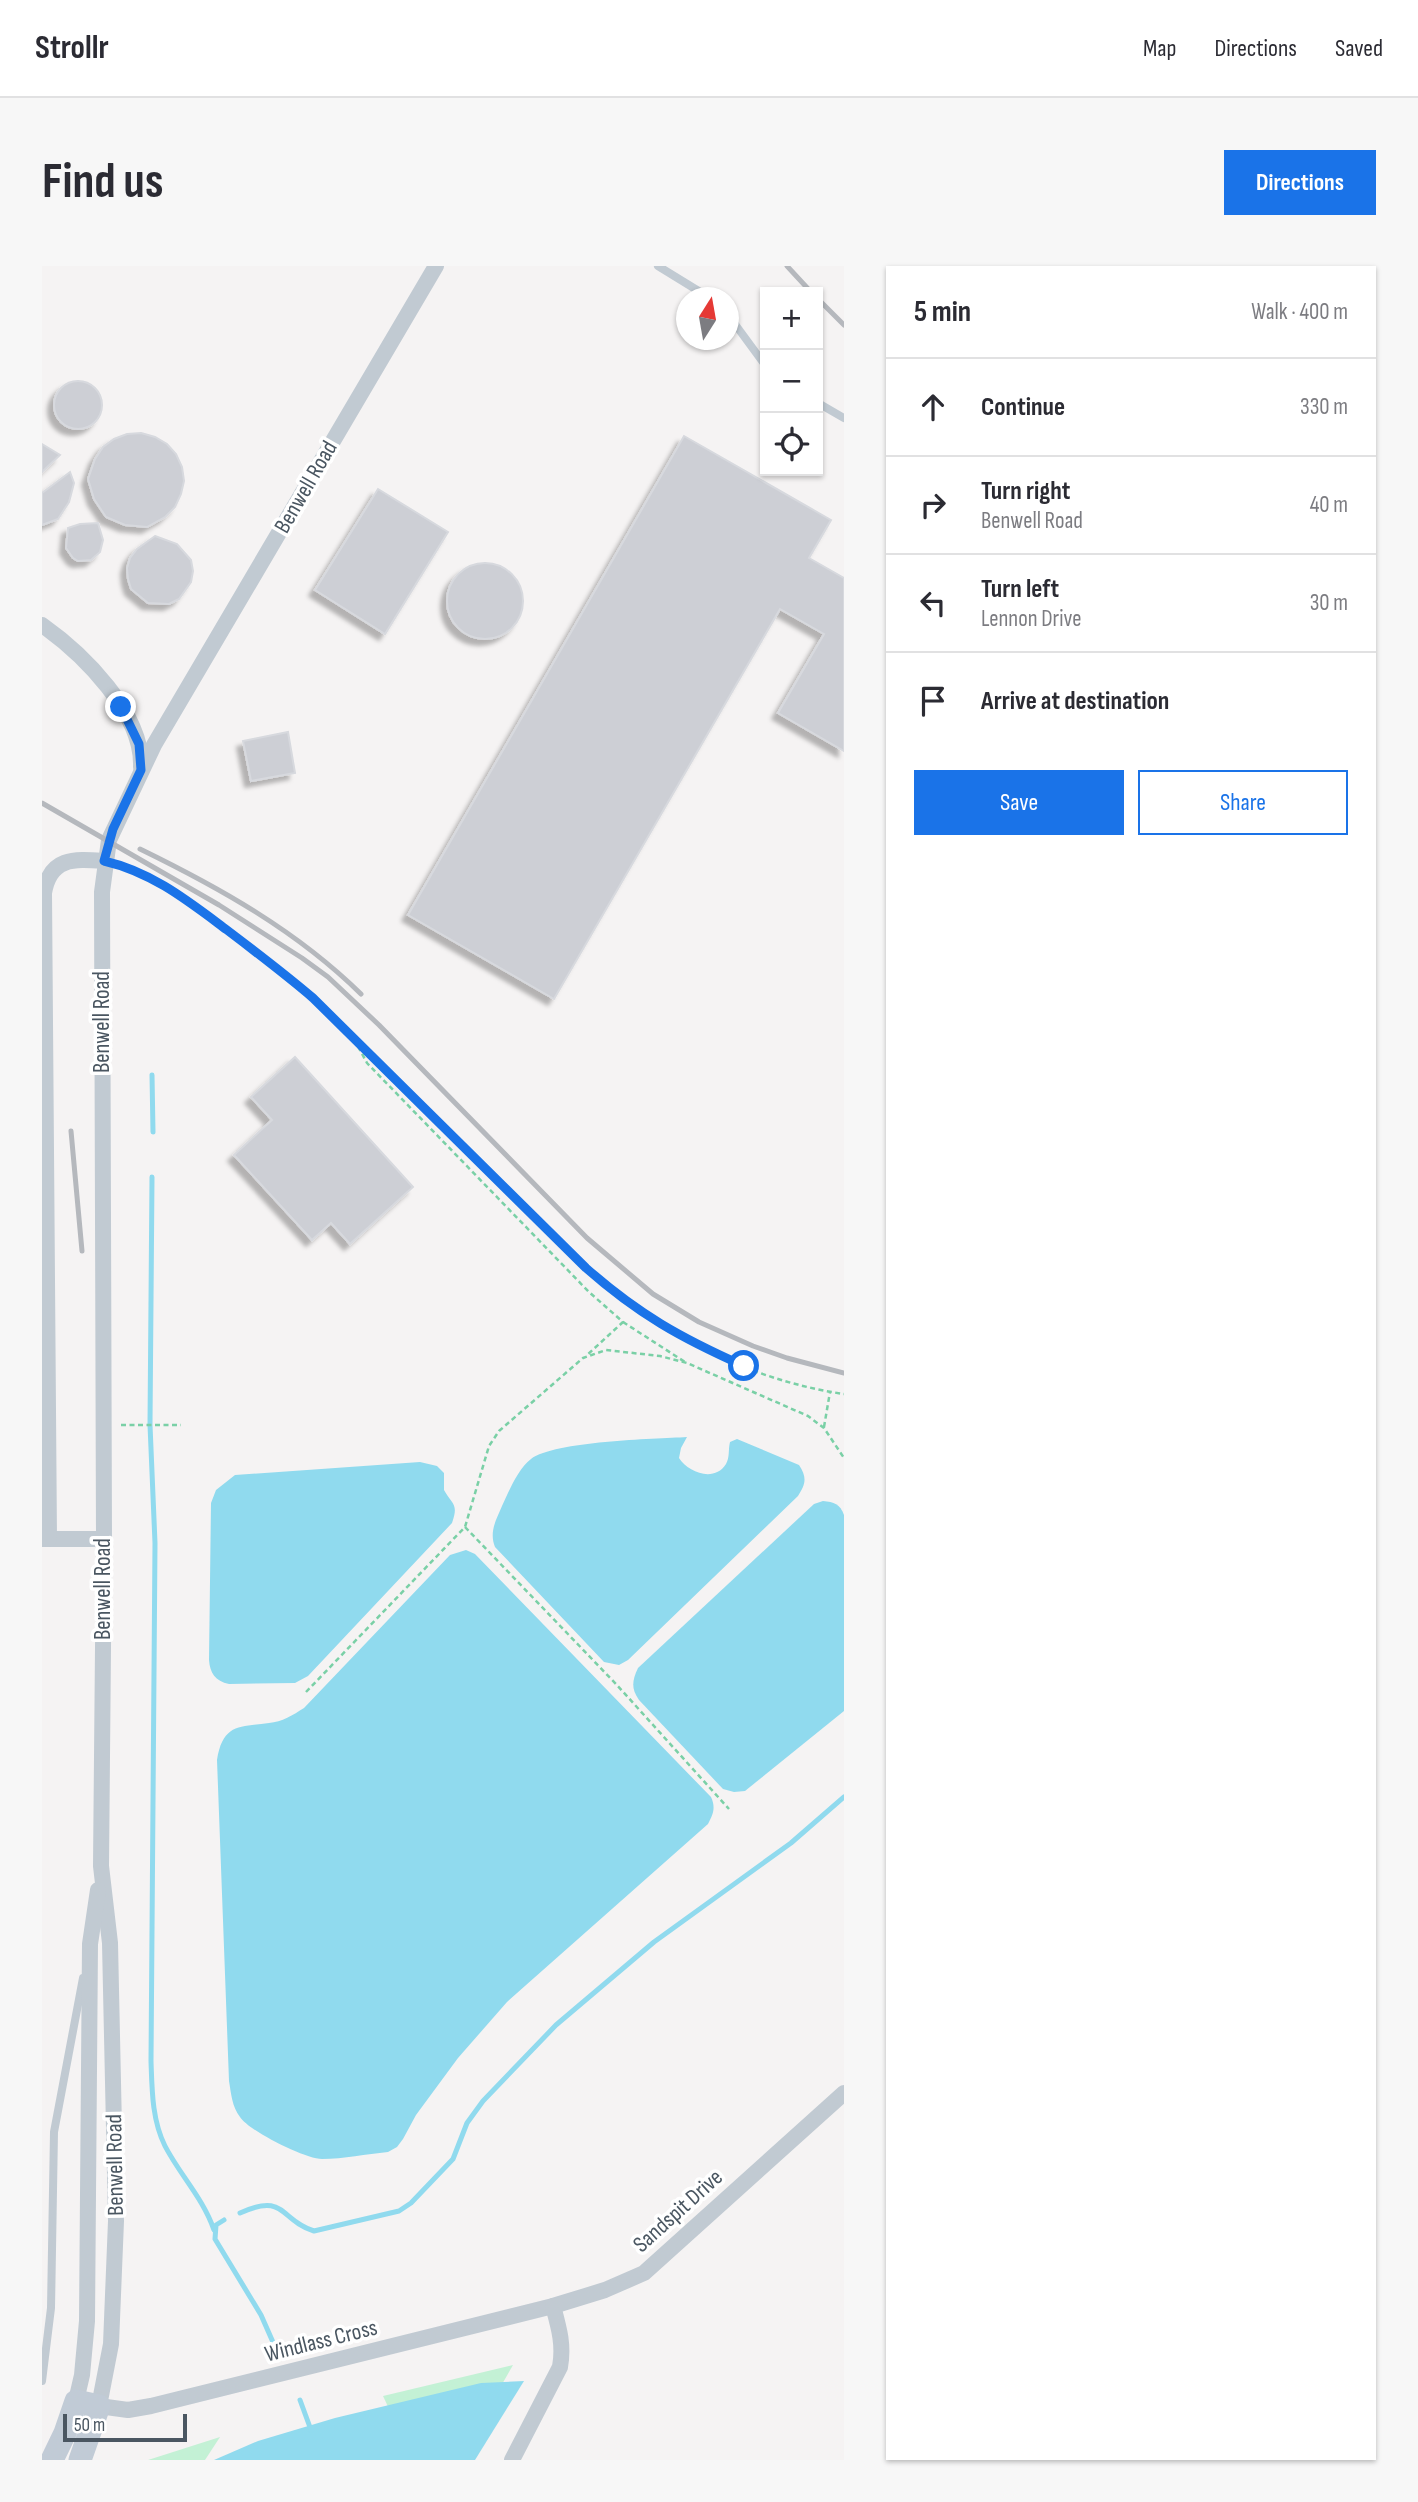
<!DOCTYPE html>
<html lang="en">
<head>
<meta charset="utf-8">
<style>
	:root { --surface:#fff; --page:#f7f7f7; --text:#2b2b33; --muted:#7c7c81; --line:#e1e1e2; --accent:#1a73e8 }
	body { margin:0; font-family:"Sofia Sans Condensed",sans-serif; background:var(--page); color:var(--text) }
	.controls { position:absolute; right:21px; top:21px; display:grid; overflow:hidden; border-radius:0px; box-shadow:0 2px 5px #0004 }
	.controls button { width:63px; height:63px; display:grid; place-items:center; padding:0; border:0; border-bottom:2px solid var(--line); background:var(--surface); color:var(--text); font:35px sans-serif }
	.compass { position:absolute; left:634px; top:21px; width:63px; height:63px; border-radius:50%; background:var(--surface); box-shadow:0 2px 5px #0004; rotate:11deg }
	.scale { position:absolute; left:21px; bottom:18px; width:124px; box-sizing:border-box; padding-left:7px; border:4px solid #4a5661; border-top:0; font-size:19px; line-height:24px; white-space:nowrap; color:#4a5661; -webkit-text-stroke:5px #fff; paint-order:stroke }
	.stop { position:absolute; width:21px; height:21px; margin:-16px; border:5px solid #1a73e8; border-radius:50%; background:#fff }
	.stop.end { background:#1a73e8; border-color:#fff; box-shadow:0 2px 7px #0008 }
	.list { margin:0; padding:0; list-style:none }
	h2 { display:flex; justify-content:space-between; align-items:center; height:91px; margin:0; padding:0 28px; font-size:30px }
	h2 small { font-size:23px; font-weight:400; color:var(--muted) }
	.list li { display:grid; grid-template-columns:46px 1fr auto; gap:21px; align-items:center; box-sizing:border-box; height:98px; padding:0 28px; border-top:2px solid var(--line) }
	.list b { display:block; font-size:26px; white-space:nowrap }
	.list p { margin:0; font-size:23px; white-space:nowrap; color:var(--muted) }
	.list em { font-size:23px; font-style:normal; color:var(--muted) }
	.actions { display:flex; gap:14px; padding:21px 28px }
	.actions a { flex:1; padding:16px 0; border:2px solid var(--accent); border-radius:0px; text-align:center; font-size:24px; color:var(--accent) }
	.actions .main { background:var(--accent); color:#fff }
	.icon { flex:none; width:38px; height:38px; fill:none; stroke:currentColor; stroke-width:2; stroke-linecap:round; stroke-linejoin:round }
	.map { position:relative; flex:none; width:802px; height:2194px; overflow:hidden; border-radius:0px }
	header { display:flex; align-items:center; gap:42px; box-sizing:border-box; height:98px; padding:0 35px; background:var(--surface); border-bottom:2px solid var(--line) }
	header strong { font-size:33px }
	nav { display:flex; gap:38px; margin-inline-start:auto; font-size:24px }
	.intro { display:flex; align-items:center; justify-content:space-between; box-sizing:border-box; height:168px; padding:0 42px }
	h1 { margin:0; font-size:49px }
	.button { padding:18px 32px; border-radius:0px; background:var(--accent); color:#fff; font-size:24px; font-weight:700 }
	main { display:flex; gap:42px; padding:0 42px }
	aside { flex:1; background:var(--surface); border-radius:0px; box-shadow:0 2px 5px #0004 }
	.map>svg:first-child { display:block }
</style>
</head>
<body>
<header>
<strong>Strollr</strong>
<nav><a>Map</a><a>Directions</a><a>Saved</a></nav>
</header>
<div class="intro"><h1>Find us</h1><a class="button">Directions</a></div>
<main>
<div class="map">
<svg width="802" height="2194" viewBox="0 0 802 2194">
	<defs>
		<filter id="shadow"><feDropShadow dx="-6" dy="6" stdDeviation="2" flood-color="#0004"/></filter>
	</defs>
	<rect width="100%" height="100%" fill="#f5f3f3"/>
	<g fill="#c3f1d5">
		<path d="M471,2099L417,2194H371L341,2130Z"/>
		<path d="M178,2171L163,2194H106Z"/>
	</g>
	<g fill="#90daee">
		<path d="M645,1171L639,1182L637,1192C646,1206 672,1217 684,1198C688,1191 686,1184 688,1176L695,1173L757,1199C765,1211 764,1218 756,1230L586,1394L577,1399L562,1396L453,1281C447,1266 454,1254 460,1240C467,1225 476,1203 489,1193C513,1175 611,1173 645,1171Z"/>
		<path d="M378,1196L395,1200L402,1207V1224C410,1239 417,1237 410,1257L266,1410L253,1417L187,1418C173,1415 168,1407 167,1394L169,1237L174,1224L193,1209Z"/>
		<path d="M781,1235C792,1236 798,1238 802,1249V1445L703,1525L692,1526L681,1523L597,1434C589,1422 590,1415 596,1402L772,1238Z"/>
		<path d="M424,1284L433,1288L669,1531C674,1542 671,1548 666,1558L465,1736L416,1792L374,1849L361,1873L355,1881L346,1886C324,1888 302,1893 280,1893C263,1893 207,1865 198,1851C190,1841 189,1827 187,1815L175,1494C181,1457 198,1461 227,1457C240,1456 251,1449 262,1442L408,1289Z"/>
		<path d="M482,2115L433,2194H172L216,2175L293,2152L439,2117Z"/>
	</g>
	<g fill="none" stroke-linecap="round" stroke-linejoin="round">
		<g stroke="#90daee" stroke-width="5">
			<path d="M110,809L111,866"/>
			<path d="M110,911L108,1159L113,1277L109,1795C110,1824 110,1854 123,1880C138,1909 161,1932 172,1964"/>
			<path d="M198,1947C244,1926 237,1954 272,1965L357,1945L369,1937L411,1893L425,1857L441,1835L514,1759L612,1676L749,1577L802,1531"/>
			<path d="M182,1954L174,1959L173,1973L219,2049L234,2083"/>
			<path d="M258,2134L269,2164"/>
		</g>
	</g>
	<g fill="#cdcfd5" stroke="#d7d9de" stroke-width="2" filter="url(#shadow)">
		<circle cx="36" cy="139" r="24"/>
		<path d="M99,167L113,171L125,178L134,188L140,201L142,215L139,228L133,241L123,251L105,261L83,259L64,251L52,233L46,213L53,193L61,181L72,173L85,168Z"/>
		<path d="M642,170L789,254L767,292L802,312V485L736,447L782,368L738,343L512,733L366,649Z"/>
		<path d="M0,178L18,189L0,206Z"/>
		<path d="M28,206L32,217L27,236L16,253L0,259V227Z"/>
		<path d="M336,223L406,266L343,368L273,324Z"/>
		<path d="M56,257L61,274L58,286L49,294L36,295L31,292L24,282L26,262L38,258Z"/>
		<path d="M113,270L135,278L149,294L151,305L149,316L137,333L127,338L106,337L89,323L86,313L85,302L88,292L95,283Z"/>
		<circle cx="443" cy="335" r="38"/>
		<path d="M246,466L253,507L209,515L201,475Z"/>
		<path d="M253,791L371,921L308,978L289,957L270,974L192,889L230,854L209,831Z"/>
	</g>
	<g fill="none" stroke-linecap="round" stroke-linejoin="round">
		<g stroke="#7ad0a6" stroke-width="2.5" stroke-dasharray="5 3.5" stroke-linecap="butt">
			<path d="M79,599C118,612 149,637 181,661C212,684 242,707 271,732L544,1002C556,1012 568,1024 581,1034C643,1081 725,1117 802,1128"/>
			<path d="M312,773L325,797L547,1026L581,1056L544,1090"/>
			<path d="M581,1056L643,1096"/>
			<path d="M79,1159H139"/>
			<path d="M782,1161L788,1126"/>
			<path d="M423,1261L574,1418L687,1543"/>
			<path d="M264,1426L423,1261L447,1180L457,1165L541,1092L564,1084L618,1090L645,1097L766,1150L782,1162L802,1192"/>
		</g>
		<g stroke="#c1cad2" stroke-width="8">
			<path d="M616,0L668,32"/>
			<path d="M687,50L723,99"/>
			<path d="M776,137L802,152"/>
			<path d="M0,2115L9,2042L12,1866L41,1712"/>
		</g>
		<g stroke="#c1cad2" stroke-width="16">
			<path d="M394,0L112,479L67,574L60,626L62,1273L59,1600L68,1677L74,1955L69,2078L57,2140L86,2144L109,2140L511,2040"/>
			<path d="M0,359C41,388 101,447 99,501"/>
			<path d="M0,1273H62"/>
			<path d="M7,1273L2,627C8,591 32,593 62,595"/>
			<path d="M34,2135L40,2109L45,2055L48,1678L56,1624"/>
			<path d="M470,2194L518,2101C522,2079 517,2062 511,2040L563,2024L602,2007L802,1827"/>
		</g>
		<path stroke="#c1cbd6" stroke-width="23" d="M10,2194L23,2167L34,2135L57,2140L38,2194"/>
		<g stroke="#b5b8bd" stroke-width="5">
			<path d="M745,0L769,26"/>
			<path d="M776,33L802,59"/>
			<path d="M0,537L177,639L260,692L286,711L337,759L545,972L611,1028L657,1056L711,1080L745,1092L802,1107"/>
			<path d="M98,583C178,622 255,665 319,728"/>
			<path d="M29,865L40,985"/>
		</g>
	</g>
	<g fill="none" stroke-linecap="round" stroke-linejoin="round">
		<path stroke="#1a73e8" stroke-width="9" d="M79,441L97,478L99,504L71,563L62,595C110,606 146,635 185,664C214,686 243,708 271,732L544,1002C596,1048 639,1072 702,1100"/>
	</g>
	<g text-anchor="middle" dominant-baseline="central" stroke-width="7" stroke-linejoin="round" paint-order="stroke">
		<g font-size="23" fill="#4a5661" stroke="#fff">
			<text transform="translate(264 221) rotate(-60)">Benwell Road</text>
			<text transform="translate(60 756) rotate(-90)">Benwell Road</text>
			<text transform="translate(61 1323) rotate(-90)">Benwell Road</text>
			<text transform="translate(73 1899) rotate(-91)">Benwell Road</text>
			<text transform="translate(636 1945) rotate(-42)">Sandspit Drive</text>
			<text transform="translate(279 2075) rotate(-14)">Windlass Cross</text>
		</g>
	</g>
</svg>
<div class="controls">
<button>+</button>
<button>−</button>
<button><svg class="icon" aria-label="locate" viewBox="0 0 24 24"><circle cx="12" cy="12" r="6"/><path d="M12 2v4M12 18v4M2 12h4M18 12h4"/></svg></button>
</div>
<svg class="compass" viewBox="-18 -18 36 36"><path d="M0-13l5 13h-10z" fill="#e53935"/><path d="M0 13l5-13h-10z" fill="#7c7c81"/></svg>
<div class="scale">50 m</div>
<div class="stop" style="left:702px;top:1100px"></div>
<div class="stop end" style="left:79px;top:441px"></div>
</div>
<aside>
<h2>5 min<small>Walk · 400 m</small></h2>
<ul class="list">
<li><svg class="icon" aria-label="ahead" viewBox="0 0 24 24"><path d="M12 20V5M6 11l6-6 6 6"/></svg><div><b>Continue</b></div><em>330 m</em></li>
<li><svg class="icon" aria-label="right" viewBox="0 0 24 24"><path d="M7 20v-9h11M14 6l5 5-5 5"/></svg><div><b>Turn right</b><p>Benwell Road</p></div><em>40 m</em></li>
<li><svg class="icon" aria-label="left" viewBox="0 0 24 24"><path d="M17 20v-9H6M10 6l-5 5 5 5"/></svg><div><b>Turn left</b><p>Lennon Drive</p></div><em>30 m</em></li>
<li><svg class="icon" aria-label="arrive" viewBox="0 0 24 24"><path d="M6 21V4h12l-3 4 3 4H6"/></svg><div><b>Arrive at destination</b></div></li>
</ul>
<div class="actions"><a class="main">Save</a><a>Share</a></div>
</aside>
</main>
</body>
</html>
